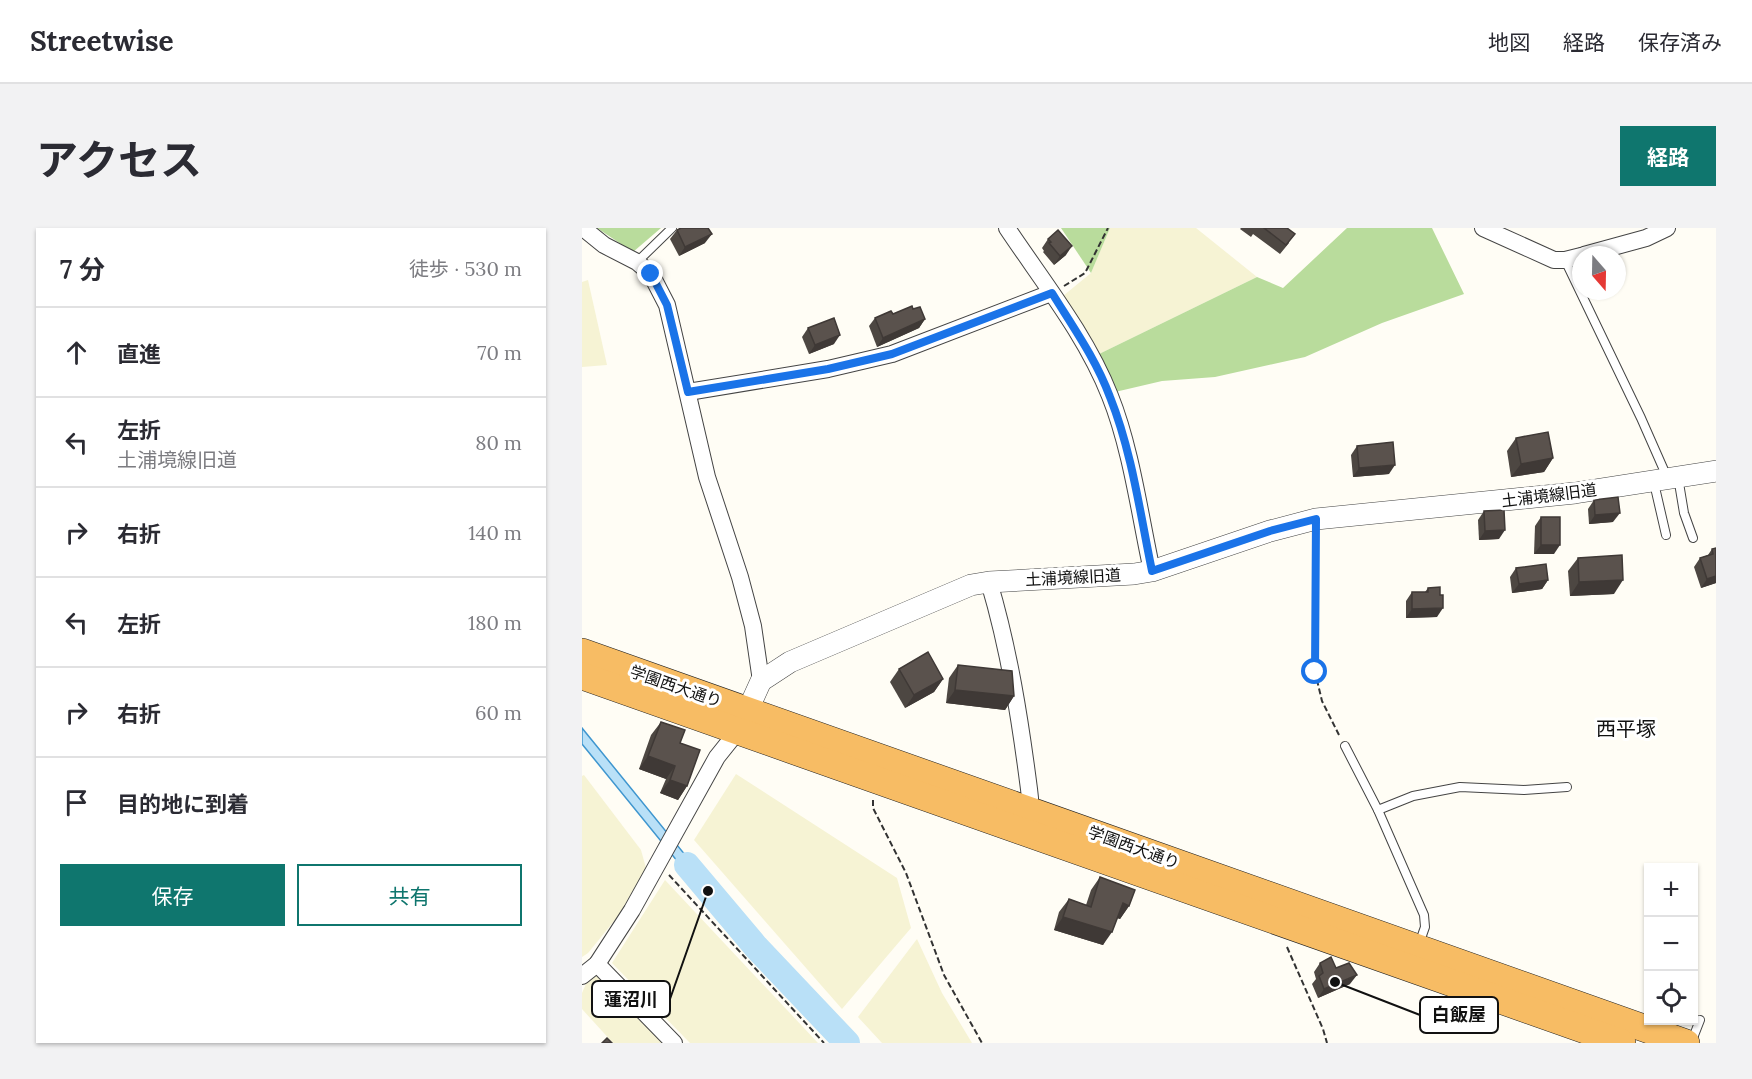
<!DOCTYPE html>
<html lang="ja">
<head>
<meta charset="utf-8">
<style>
	:root { --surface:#fff; --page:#f2f2f3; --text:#2b2b33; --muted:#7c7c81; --line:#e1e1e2; --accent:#0f766e }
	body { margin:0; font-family:Lora,"Noto Sans JP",serif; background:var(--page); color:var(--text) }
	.controls { position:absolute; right:18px; bottom:18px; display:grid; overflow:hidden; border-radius:0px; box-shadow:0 2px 4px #0004 }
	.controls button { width:54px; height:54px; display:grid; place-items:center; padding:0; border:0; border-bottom:2px solid var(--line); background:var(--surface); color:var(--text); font:30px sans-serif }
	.compass { position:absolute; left:990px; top:18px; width:54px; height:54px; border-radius:50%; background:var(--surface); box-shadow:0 2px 4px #0004; rotate:160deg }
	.stop { position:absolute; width:18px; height:18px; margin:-14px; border:4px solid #1a73e8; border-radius:50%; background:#fff }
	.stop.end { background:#1a73e8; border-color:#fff; box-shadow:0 2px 6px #0008 }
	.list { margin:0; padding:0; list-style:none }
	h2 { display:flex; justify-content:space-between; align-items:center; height:78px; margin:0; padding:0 24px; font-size:26px }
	h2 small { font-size:20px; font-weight:400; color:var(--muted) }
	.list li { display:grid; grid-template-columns:39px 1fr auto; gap:18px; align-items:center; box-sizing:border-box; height:90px; padding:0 24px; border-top:2px solid var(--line) }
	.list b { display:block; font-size:22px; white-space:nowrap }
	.list p { margin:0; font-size:20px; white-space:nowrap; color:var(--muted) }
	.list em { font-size:20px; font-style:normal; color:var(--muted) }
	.actions { display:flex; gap:12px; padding:18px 24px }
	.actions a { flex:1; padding:14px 0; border:2px solid var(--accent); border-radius:0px; text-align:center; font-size:21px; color:var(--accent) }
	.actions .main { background:var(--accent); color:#fff }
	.icon { flex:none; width:33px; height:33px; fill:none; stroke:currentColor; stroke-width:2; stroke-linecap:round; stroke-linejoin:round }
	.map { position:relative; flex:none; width:1134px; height:815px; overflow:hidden; border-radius:0px }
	header { display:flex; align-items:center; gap:36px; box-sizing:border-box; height:84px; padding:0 30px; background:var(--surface); border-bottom:2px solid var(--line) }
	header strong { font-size:28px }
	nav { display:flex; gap:33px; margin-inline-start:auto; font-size:21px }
	.intro { display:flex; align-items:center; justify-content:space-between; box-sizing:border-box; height:144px; padding:0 36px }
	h1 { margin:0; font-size:42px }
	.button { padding:15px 27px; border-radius:0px; background:var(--accent); color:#fff; font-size:21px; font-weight:700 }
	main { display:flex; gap:36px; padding:0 36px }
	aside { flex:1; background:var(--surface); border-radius:0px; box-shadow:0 2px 4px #0004 }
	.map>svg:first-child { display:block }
</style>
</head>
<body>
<header>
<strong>Streetwise</strong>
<nav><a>地図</a><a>経路</a><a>保存済み</a></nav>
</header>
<div class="intro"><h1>アクセス</h1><a class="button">経路</a></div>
<main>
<aside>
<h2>7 分<small>徒歩 · 530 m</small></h2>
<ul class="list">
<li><svg class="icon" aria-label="ahead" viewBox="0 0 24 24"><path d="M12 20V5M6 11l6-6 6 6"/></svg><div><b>直進</b></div><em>70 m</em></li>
<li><svg class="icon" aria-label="left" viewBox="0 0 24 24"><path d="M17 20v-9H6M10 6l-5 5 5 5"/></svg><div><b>左折</b><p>土浦境線旧道</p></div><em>80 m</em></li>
<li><svg class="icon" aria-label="right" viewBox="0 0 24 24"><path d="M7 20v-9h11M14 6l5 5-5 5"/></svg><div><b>右折</b></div><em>140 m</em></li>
<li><svg class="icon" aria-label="left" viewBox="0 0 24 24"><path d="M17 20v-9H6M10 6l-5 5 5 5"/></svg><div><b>左折</b></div><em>180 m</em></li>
<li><svg class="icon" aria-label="right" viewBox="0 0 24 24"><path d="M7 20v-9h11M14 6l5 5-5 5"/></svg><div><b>右折</b></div><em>60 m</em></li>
<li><svg class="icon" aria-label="arrive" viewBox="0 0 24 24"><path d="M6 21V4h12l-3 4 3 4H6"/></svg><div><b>目的地に到着</b></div></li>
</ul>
<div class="actions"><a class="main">保存</a><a>共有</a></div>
</aside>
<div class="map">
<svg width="1134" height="815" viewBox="0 0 1134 815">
	<rect width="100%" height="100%" fill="#fffdf5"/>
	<g fill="#f6f3d4">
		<path d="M528,0H614L675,49L515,127L481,68L509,45Z"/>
		<path d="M6,52L25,137L0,139V54Z"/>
		<path d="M154,546L315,650L329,700L260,781L112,612Z"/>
		<path d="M2,547L59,622L64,640L37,687L6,725L0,729V548Z"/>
		<path d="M83,652L236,815H108L30,735Z"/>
		<path d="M335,711L360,765L390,815H300L276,789Z"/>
		<path d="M13,745L87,815H31L0,781V765L7,749Z"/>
	</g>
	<g fill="#b9dc9c">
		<path d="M15,0H79L51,24Z"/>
		<path d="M479,0H528L509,45Z"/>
		<path d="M765,0H850L882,66L800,95L723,129L633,149L580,153L533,164L515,127L675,49L701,60Z"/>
	</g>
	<path fill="#b9e0f7" stroke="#3f96cf" stroke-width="1.5" d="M0,500L130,660L122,666L0,516Z"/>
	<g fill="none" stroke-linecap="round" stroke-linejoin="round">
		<path stroke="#b9e0f7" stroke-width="26" d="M105,637L174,719L265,815"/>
		<g stroke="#444" stroke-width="10">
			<g id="service">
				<path d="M983,32L1059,190L1085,249"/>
				<path d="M55,34L90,0"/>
				<path d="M1096,249L1102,285L1111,310"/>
				<path d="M1072,255L1084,307"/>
				<path d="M763,518L796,582L842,687L843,699L837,716"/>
				<path d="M796,582L831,568L878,559L942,562L985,559"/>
				<path d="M1109,815L1118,792"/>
			</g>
		</g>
		<g stroke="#444" stroke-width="18">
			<g id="minor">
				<path d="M1,0L22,17L55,34L69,46L85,77L125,249L158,349L171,398L179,453"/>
				<path d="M425,0C461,54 504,107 528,168C549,220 558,288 570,343"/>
				<path d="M901,0L972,32H983L999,28"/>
				<path d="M1002,27L1064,10L1085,0"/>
				<path d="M106,164L246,141L310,126L469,65"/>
				<path d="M407,354C427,421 438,491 447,561L448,570L446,581"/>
				<path d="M15,736L92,815"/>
				<path d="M0,748L15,736L50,682L135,529L155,504"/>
			</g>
		</g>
		<g stroke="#444" stroke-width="22">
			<path id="tertiary" d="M160,495L179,453L208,434L389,357L407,354L552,346L570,343L688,303L734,291L993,265L1134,243"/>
		</g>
		<g stroke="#222" stroke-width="28">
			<g id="trunk">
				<path d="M0,424L1104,815"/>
				<path d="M0,448L1040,815"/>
			</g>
		</g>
		<g stroke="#333" stroke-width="2" stroke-dasharray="6 3" stroke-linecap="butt">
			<path d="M482,58L503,45L526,0"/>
			<path d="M734,308L733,444L740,473L757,507"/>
			<path d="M291,572V580L324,645L362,747L400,815"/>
			<path d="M87,647L242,815"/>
			<path d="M705,719L741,801L745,815"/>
		</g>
		<use href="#service" stroke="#fff" stroke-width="8"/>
		<use href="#minor" stroke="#fff" stroke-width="16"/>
		<use href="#tertiary" stroke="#fff" stroke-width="21"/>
		<use href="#trunk" stroke="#f7bc64" stroke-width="27"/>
	</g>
	<g fill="#4d4742">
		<path d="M659,0H705L707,15L698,26L671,6L669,9L658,1Z"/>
		<path d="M95,2L123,15L97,28L88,11Z"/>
		<path d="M466,11L484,27L472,37L461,24L462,23L460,20Z"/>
		<path d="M331,81L343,91L337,100L295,119L287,98L293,90Z"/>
		<path d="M226,100L252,116L227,126L220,109Z"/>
		<path d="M934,210L971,230L962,244L929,249L925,223Z"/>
		<path d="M775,218L807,246L771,249L769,227Z"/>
		<path d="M1012,272L1031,294L1007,296L1006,281Z"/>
		<path d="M902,283L917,311L897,312L896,292Z"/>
		<path d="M959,289L972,326H952L953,298Z"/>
		<path d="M1134,320V355L1119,360L1112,339L1118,330L1126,327L1130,321Z"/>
		<path d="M996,330L1032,366L988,368L986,343Z"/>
		<path d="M934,340L966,352L960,361L930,365L928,349Z"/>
		<path d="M846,360L855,389L824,390V373L830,364H843Z"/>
		<path d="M376,437L432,468L423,482L364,475L367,450Z"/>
		<path d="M317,441L361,451L352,464L323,480L308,454Z"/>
		<path d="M79,494L98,515L105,558L96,572L78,565L84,551L57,541L69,507Z"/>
		<path d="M518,649L547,678L538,691L535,690L521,717L472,702L477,684L487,671L504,677L509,662Z"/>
		<path d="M738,735L754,740L768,756L736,770L730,756L734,751L732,744Z"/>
	</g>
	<g fill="#3f3936">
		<path d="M130,6L123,15L97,28L103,19Z"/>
		<path d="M490,18L484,27L472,37L478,28Z"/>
		<path d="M343,91L337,100L295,119L301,110Z"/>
		<path d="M258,107L252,116L227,126L233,117Z"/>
		<path d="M971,230L962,244L929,249L939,236Z"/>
		<path d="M813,237L807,246L771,249L777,240Z"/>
		<path d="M1038,285L1031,294L1007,296L1013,287Z"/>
		<path d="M923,302L917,311L897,312L903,303Z"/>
		<path d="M959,317H978L972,326H952Z"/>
		<path d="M1134,348V355L1119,360L1125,351Z"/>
		<path d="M966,352L960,361L930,365L937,356Z"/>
		<path d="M1041,352L1032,366L988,368L997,354Z"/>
		<path d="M861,380L855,389L824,390L830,381Z"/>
		<path d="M361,451L352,464L323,480L332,467Z"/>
		<path d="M373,462L432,468L423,482L364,475Z"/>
		<path d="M66,528L93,538L84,551L57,541Z"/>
		<path d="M88,552L105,558L96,572L78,565Z"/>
		<path d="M541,675L547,678L538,691L531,688Z"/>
		<path d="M481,689L530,704L521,717L472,702Z"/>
		<path d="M775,747L768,756L736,770L742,761Z"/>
	</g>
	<g fill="#5a524d" stroke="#3f3936" stroke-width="1.5">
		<path d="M99,0H126L130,6L103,19L95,2Z"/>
		<path d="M682,0H705L713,6L704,17Z"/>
		<path d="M476,2L490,18L478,28L467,15L469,14L466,11Z"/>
		<path d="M330,78L331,81L338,79L343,91L301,110L293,90L309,83L311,86Z"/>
		<path d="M252,90L258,107L233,117L226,100Z"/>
		<path d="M966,204L971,230L939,236L934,210Z"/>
		<path d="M811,214L813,237L777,240L775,218Z"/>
		<path d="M1036,269L1038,285L1013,287L1012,272Z"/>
		<path d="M922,282L923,302L903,303L902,283Z"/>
		<rect x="959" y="289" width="19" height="28"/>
		<path d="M1134,320V348L1125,351L1118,330L1131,326L1130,321Z"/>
		<path d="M1040,327L1041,352L997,354L996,330Z"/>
		<path d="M964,336L966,352L937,356L934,340Z"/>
		<path d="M858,359V367H861V380L830,381V364H846V360Z"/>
		<path d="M346,424L361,451L332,467L317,441Z"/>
		<path d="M376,437L430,443L432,468L373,462Z"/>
		<path d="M79,494L103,502L98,515L118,522L105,558L88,552L93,538L66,528Z"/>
		<path d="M518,649L553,662L547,678L541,675L530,704L481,689L487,671L509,679Z"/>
		<path d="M749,729L754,740L767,735L775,747L742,761L737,748L741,745L738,735Z"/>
		<path d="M25,810L30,815H20Z"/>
	</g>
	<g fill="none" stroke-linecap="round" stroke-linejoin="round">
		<path stroke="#1a73e8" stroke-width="8" d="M69,46L85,77L106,164L246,141L310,126L470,65C491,99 514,131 528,169C550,224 558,285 570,343L688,303L734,291L733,444"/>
	</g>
	<g text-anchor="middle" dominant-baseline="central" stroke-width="6" stroke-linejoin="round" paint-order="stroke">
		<g font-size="16" fill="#111" stroke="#fff">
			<text transform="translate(967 267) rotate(-7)">土浦境線旧道</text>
			<text transform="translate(491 349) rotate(-3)">土浦境線旧道</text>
			<text transform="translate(94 458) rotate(19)">学園西大通り</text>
			<text transform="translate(552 619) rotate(20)">学園西大通り</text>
		</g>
		<g font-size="20" fill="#111" stroke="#fff">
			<text x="1044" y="500">西平塚</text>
		</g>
	</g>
	<path fill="none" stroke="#111" stroke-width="2" d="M126 663L88 771M753 754L838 787"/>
	<g fill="#111" stroke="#fff" stroke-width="2">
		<circle cx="126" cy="663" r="6"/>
		<circle cx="753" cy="754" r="6"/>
	</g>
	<g fill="#fff" stroke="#111" stroke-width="2">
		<rect x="10" y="753" width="78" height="36" rx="6"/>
		<rect x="838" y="769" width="78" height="36" rx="6"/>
	</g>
	<g font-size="18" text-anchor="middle" font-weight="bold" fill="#111">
		<text x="49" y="778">蓮沼川</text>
		<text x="877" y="793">白飯屋</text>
	</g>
</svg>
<div class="controls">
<button>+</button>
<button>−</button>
<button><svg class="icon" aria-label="locate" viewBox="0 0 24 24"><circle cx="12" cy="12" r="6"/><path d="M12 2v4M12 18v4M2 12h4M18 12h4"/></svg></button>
</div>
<svg class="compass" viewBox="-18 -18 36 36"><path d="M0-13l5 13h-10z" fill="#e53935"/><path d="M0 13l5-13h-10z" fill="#7c7c81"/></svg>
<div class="stop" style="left:733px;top:444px"></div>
<div class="stop end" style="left:69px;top:46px"></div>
</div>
</main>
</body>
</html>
